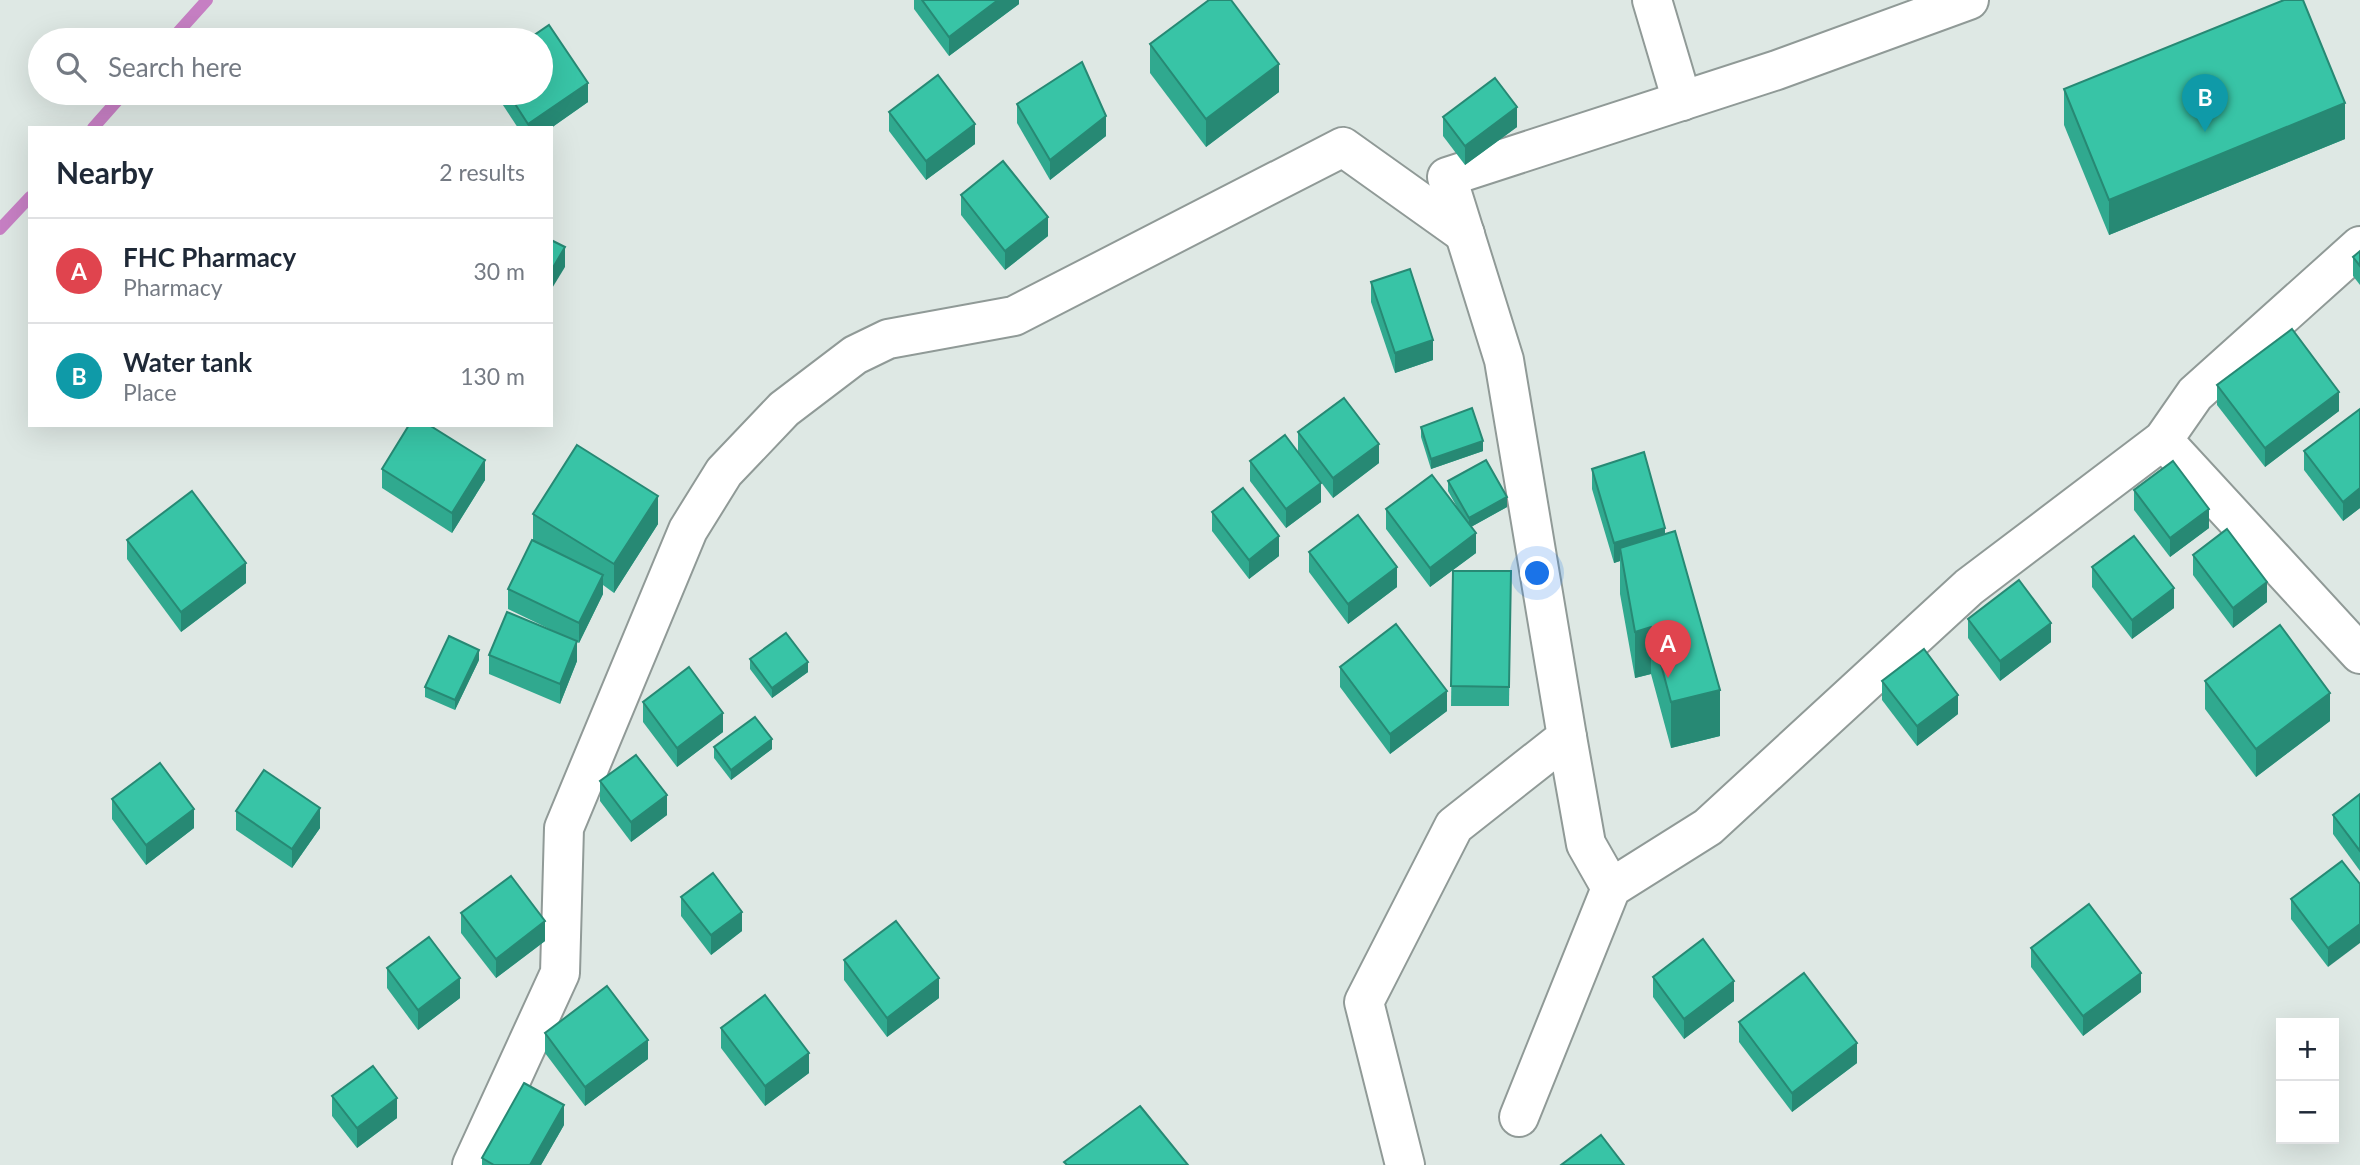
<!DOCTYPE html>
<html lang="en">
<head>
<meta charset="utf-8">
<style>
	:root { --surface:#fff; --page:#f2f2f3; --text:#1f2937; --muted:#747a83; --line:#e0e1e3; --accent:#993499 }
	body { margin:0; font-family:Lato,sans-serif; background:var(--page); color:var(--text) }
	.controls { position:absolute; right:21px; bottom:21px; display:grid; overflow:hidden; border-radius:0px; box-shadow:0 7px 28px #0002 }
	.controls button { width:63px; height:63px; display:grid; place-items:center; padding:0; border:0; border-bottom:2px solid var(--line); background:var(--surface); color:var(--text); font:35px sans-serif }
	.you { position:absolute; left:1538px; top:574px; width:24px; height:24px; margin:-18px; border:5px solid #fff; border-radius:50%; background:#1a73e8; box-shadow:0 0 0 10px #1a73e833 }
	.badge { display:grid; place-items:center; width:46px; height:46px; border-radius:50%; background:var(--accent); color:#fff; font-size:23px; font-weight:700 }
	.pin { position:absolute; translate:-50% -58px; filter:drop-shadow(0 2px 4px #0008) }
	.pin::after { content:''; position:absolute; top:37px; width:24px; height:21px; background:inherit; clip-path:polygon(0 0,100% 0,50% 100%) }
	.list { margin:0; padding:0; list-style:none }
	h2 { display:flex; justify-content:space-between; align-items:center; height:91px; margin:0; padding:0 28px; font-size:30px }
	h2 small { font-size:23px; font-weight:400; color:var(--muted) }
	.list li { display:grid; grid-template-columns:46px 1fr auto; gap:21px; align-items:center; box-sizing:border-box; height:105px; padding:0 28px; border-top:2px solid var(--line) }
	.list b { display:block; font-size:26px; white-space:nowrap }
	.list p { margin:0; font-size:23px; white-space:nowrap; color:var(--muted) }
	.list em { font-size:23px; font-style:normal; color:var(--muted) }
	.icon { flex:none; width:38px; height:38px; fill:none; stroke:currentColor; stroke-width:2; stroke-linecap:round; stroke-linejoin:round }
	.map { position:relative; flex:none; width:2360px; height:1165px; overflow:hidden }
	.search { position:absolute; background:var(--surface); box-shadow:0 7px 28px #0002; left:28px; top:28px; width:525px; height:77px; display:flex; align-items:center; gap:18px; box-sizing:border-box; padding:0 24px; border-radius:38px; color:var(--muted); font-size:26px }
	.panel { position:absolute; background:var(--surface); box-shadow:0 7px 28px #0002; left:28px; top:126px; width:525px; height:301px; border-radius:0px }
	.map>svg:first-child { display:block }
</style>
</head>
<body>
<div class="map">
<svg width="2360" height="1165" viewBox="0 0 2360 1165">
	<rect width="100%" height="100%" fill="#dee8e4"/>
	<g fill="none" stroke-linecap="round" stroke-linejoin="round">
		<g stroke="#c67fc3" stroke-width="12">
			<path d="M171,40L207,0"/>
			<path d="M93,128L124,93"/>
			<path d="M0,229L30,197"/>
		</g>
		<g stroke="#909a97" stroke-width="42">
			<g id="minor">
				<path d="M1652,0L1682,101"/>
				<path d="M2163,440L2360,654"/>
				<path d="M1567,737L1586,844L1611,888"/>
				<path d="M1519,1117L1611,888L1708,827L1969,587L2163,440L2195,394L2360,246"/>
				<path d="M472,1165L560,973L564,828L688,530L724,472L784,409L855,355L888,339L1014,316L1343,147L1465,234"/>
				<path d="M1405,1165L1364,1002L1454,826L1567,737L1504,360L1447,177L1777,70L1969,0"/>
			</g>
		</g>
		<use href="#minor" stroke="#fff" stroke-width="38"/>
	</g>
	<g fill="#30a98f">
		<path d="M914,0H1019V4L949,56L914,9Z"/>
		<path d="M1150,44L1279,92L1206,147L1150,73Z"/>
		<path d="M2064,89L2345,139L2109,235L2064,125Z"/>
		<path d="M495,93H541L588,102L551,128H518Z"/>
		<path d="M1017,104L1106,136L1050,180L1017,123Z"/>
		<path d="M889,112L975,144L926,180L889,131Z"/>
		<path d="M1443,117L1517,127L1465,165L1443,136Z"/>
		<path d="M961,195L1048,236L1005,270L961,215Z"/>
		<path d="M2360,251V285L2353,276V257Z"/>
		<path d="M1371,282L1433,360L1395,373L1371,302Z"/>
		<path d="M2217,385L2339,411L2265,467L2217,405Z"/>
		<path d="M2360,409V508L2343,521L2304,470V451Z"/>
		<path d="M1421,427L1483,451L1431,469L1421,437Z"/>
		<path d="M1298,432L1379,463L1333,498L1298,452Z"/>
		<path d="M1250,461L1321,502L1286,528L1250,481Z"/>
		<path d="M382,469L485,480L452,533L382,488Z"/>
		<path d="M1592,469L1665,534L1720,736L1671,748L1651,674L1635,678L1620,594V561L1614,563L1592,489Z"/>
		<path d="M1448,481L1507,507L1471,527L1476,553L1430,587L1386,529V509L1462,516L1448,491Z"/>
		<path d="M2134,490L2209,528L2170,557L2134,510Z"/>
		<path d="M1212,512L1279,556L1249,579L1212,531Z"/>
		<path d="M533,514L658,524L614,593L603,585V594L579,643L577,642V661L560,704L489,674V655L564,636L508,609V589L533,540Z"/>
		<path d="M127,540L246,583L181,632L127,559Z"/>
		<path d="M1309,552L1397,587L1348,624L1309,572Z"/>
		<path d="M2193,555L2267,602L2233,628L2193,575Z"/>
		<path d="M2092,567L2174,608L2132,639L2092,587Z"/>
		<path d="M1453,571H1511L1509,706H1451Z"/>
		<path d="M1968,619L2051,642L2000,681L1968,638Z"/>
		<path d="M750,659L808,672L772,698L750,669Z"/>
		<path d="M479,660L455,710L425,697V687Z"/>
		<path d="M1340,667L1447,711L1390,754L1340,687Z"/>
		<path d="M1882,681L1958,714L1917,746L1882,700Z"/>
		<path d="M2205,681L2330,721L2256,777L2205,709Z"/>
		<path d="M643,702L723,732L677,767L643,722Z"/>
		<path d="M714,747L772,749L731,780L714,758Z"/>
		<path d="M600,781L667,815L631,842L600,801Z"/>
		<path d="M2360,794V871L2333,834V815Z"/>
		<path d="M112,799L194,828L146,865L112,819Z"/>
		<path d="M236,811L320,828L292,868L236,830Z"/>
		<path d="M2342,861L2328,967L2291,919V899Z"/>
		<path d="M681,897L742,931L711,955L681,916Z"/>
		<path d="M461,913L545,941L496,978L461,933Z"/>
		<path d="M2031,948L2141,992L2083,1036L2031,967Z"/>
		<path d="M844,960L939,998L887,1037L844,980Z"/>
		<path d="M387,968L460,998L418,1030L387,988Z"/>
		<path d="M1653,977L1734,1001L1684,1039L1653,997Z"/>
		<path d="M1739,1022L1857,1063L1792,1112L1739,1042Z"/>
		<path d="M721,1028L809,1073L765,1106L721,1048Z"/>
		<path d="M545,1033L648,1059L585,1106L545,1053Z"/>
		<path d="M332,1096L397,1118L357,1148L332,1116Z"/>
		<path d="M564,1125L541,1165H482V1158Z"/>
	</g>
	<g fill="#278974">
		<path d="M998,0H1019V4L949,56V37Z"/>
		<path d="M1279,64V92L1206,147V119Z"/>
		<path d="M588,83V102L551,128H528V124Z"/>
		<path d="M2345,103V139L2109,235V200Z"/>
		<path d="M1517,107V127L1465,165V146Z"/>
		<path d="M1106,116V136L1050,180V160Z"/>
		<path d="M975,124V144L926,180V161Z"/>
		<path d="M1048,217V236L1005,270V251Z"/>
		<path d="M565,247V267L551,290V271Z"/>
		<path d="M1433,340V360L1395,373V353Z"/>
		<path d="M2339,392V411L2265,467V448Z"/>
		<path d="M1483,441V451L1431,469V459Z"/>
		<path d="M1379,444V463L1333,498V478Z"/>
		<path d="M485,460V480L452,533V513Z"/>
		<path d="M1321,483V502L1286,528V509Z"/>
		<path d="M2360,488V508L2343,521V502Z"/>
		<path d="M658,496V524L614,593V564Z"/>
		<path d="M1507,497V507L1469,528V518Z"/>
		<path d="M2209,509V528L2170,557V538Z"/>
		<path d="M1665,528V547L1620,548V561L1614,563V543Z"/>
		<path d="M1476,533V553L1430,587V568Z"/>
		<path d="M1279,536V556L1249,579V560Z"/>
		<path d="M246,563V583L181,632V612Z"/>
		<path d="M1397,567V587L1348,624V604Z"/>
		<path d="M603,575V594L579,643V623Z"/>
		<path d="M2267,582V602L2233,628V608Z"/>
		<path d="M2174,588V608L2132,639V620Z"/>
		<path d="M2051,623V642L2000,681V661Z"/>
		<path d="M1651,627V674L1635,678V632Z"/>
		<path d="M577,641V661L560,704V684Z"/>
		<path d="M479,650V660L455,710V700Z"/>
		<path d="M808,662V672L772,698V688Z"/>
		<path d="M1720,690V736L1671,748V702Z"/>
		<path d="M1447,691V711L1390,754V734Z"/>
		<path d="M2330,693V721L2256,777V749Z"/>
		<path d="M1958,695V714L1917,746V726Z"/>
		<path d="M723,713V732L677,767V748Z"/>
		<path d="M772,739V749L731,780V770Z"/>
		<path d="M667,795V815L631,842V822Z"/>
		<path d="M320,808V828L292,868V849Z"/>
		<path d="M194,809V828L146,865V845Z"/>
		<path d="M742,912V931L711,955V935Z"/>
		<path d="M545,921V941L496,978V959Z"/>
		<path d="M2360,924V943L2328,967V948Z"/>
		<path d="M2141,973V992L2083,1036V1016Z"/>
		<path d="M460,978V998L418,1030V1010Z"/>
		<path d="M939,978V998L887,1037V1018Z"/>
		<path d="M1734,981V1001L1684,1039V1019Z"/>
		<path d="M648,1040V1059L585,1106V1087Z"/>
		<path d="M1857,1043V1063L1792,1112V1093Z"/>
		<path d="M809,1053V1073L765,1106V1086Z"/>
		<path d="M397,1098V1118L357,1148V1128Z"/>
		<path d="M564,1105V1125L541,1165H530Z"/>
	</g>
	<g fill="#38c4a6" stroke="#278974" stroke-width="2">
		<path d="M922,0H998L949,37Z"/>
		<path d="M1209,0H1231L1279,64L1206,119L1150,44Z"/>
		<path d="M2284,0H2303L2345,103L2109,200L2064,89Z"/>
		<path d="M549,25L588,83L528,124L508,93H541V40H527Z"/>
		<path d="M1082,62L1106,116L1050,160L1017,104Z"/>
		<path d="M938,75L975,124L926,161L889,112Z"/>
		<path d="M1495,78L1517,107L1465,146L1443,117Z"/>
		<path d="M1003,161L1048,217L1005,251L961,195Z"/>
		<path d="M551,240L565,247L551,271Z"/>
		<path d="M2360,251V266L2353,257Z"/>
		<path d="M1410,269L1433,340L1395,353L1371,282Z"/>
		<path d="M2292,329L2339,392L2265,448L2217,385Z"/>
		<path d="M1344,398L1379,444L1333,478L1298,432Z"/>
		<path d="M1472,408L1483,441L1431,459L1421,427Z"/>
		<path d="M2360,409V488L2343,502L2304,451Z"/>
		<path d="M409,425H429L485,460L452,513L382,469Z"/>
		<path d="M1285,435L1321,483L1286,509L1250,461Z"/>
		<path d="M577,445L658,496L614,564L533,514Z"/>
		<path d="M1644,452L1665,528L1614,543L1592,469Z"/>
		<path d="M1486,460L1507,497L1469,518L1448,481Z"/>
		<path d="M2173,461L2209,509L2170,538L2134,490Z"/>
		<path d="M1432,475L1476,533L1430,568L1386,509Z"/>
		<path d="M1243,488L1279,536L1249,560L1212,512Z"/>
		<path d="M192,491L246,563L181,612L127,540Z"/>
		<path d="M1358,515L1397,567L1348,604L1309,552Z"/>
		<path d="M2227,529L2267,582L2233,608L2193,555Z"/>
		<path d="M1675,531L1720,690L1671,702L1651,627L1635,632L1620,548Z"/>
		<path d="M2134,536L2174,588L2132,620L2092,567Z"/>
		<path d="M532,540L603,575L579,623L508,589Z"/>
		<path d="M1453,571H1511L1509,687L1451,686Z"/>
		<path d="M2019,580L2051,623L2000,661L1968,619Z"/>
		<path d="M507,612L577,641L560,684L489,655Z"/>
		<path d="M1396,624L1447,691L1390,734L1340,667Z"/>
		<path d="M2280,625L2330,693L2256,749L2205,681Z"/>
		<path d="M786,633L808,662L772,688L750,659Z"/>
		<path d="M449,636L479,650L455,700L425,687Z"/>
		<path d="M1924,649L1958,695L1917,726L1882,681Z"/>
		<path d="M689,667L723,713L677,748L643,702Z"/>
		<path d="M755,717L772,739L731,770L714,747Z"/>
		<path d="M636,755L667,795L631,822L600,781Z"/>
		<path d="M160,763L194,809L146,845L112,799Z"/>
		<path d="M264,770L320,808L292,849L236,811Z"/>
		<path d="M2360,794V851L2333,815Z"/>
		<path d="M2342,861L2360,884V924L2328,948L2291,899Z"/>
		<path d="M713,873L742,912L711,935L681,897Z"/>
		<path d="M511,876L545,921L496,959L461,913Z"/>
		<path d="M2089,904L2141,973L2083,1016L2031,948Z"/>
		<path d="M896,921L939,978L887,1018L844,960Z"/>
		<path d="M429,937L460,978L418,1010L387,968Z"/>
		<path d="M1703,939L1734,981L1684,1019L1653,977Z"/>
		<path d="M1804,973L1857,1043L1792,1093L1739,1022Z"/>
		<path d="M607,986L648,1040L585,1087L545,1033Z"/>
		<path d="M765,995L809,1053L765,1086L721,1028Z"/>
		<path d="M373,1066L397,1098L357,1128L332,1096Z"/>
		<path d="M524,1083L564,1105L530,1165H494L482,1158Z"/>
		<path d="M1140,1106L1188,1165H1067L1064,1162Z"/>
		<path d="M1601,1135L1624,1165H1561Z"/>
	</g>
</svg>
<div class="controls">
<button>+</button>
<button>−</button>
</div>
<div class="you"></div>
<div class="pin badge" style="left:1668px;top:678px;background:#e0444e">A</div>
<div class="pin badge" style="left:2205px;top:132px;background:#0f9aa8">B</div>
<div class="search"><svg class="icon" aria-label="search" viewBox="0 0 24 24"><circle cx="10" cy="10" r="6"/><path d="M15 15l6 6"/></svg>Search here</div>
<section class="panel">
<h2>Nearby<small>2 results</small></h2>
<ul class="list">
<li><span class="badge" style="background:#e0444e">A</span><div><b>FHC Pharmacy</b><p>Pharmacy</p></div><em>30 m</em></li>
<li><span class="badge" style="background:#0f9aa8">B</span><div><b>Water tank</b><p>Place</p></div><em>130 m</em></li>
</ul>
</section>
</div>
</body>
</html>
